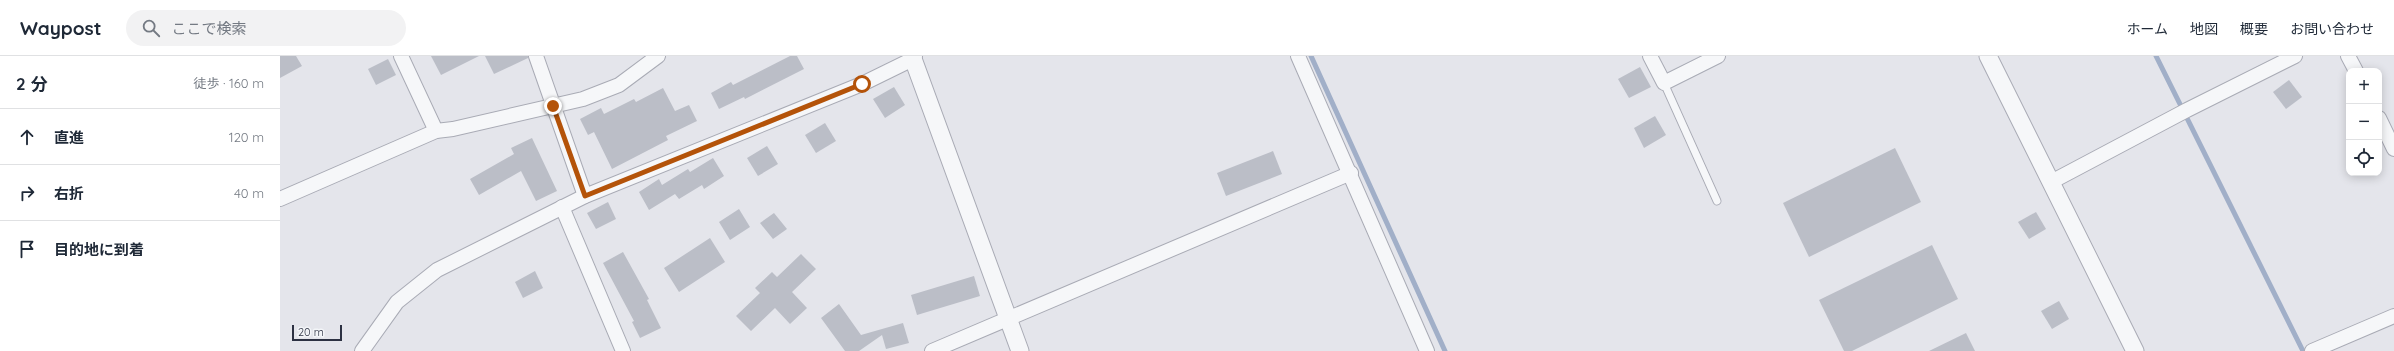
<!DOCTYPE html>
<html lang="ja">
<head>
<meta charset="utf-8">
<style>
	:root { --surface:#fff; --page:#f2f2f3; --text:#1f2937; --muted:#747a83; --line:#e0e1e3 }
	body { margin:0; font-family:Quicksand,"Noto Sans JP",sans-serif; background:var(--page); color:var(--text) }
	.controls { position:absolute; right:12px; top:12px; display:grid; overflow:hidden; border-radius:8px; box-shadow:0 2px 10px #0003 }
	.controls button { width:36px; height:36px; display:grid; place-items:center; padding:0; border:0; border-bottom:1px solid var(--line); background:var(--surface); color:var(--text); font:20px sans-serif }
	.scale { position:absolute; left:12px; bottom:10px; width:50px; box-sizing:border-box; padding-left:4px; border:2px solid #2c3142; border-top:0; font-size:11px; line-height:14px; white-space:nowrap; color:#2c3142; -webkit-text-stroke:3px #f3f5f8; paint-order:stroke }
	.stop { position:absolute; width:12px; height:12px; margin:-9px; border:3px solid #b45309; border-radius:50%; background:#fff }
	.stop.end { background:#b45309; border-color:#fff; box-shadow:0 1px 4px #0008 }
	.list { margin:0; padding:0; list-style:none }
	h2 { display:flex; justify-content:space-between; align-items:center; height:52px; margin:0; padding:0 16px; font-size:17px }
	h2 small { font-size:13px; font-weight:400; color:var(--muted) }
	.list li { display:grid; grid-template-columns:26px 1fr auto; gap:12px; align-items:center; box-sizing:border-box; height:56px; padding:0 16px; border-top:1px solid var(--line) }
	.list b { display:block; font-size:15px; white-space:nowrap }
	.list em { font-size:13px; font-style:normal; color:var(--muted) }
	.icon { flex:none; width:22px; height:22px; fill:none; stroke:currentColor; stroke-width:2; stroke-linecap:round; stroke-linejoin:round }
	.map { position:relative; flex:none; width:2114px; height:295px; overflow:hidden }
	header { display:flex; align-items:center; gap:24px; box-sizing:border-box; height:56px; padding:0 20px; background:var(--surface); border-bottom:1px solid var(--line) }
	header strong { font-size:19px }
	nav { display:flex; gap:22px; margin-inline-start:auto; font-size:14px }
	.search { width:280px; height:36px; background:var(--page); display:flex; align-items:center; gap:10px; box-sizing:border-box; padding:0 14px; border-radius:22px; color:var(--muted); font-size:15px }
	main { display:flex }
	aside { flex:1; background:var(--surface) }
	.map>svg:first-child { display:block }
</style>
</head>
<body>
<header>
<strong>Waypost</strong>
<div class="search"><svg class="icon" aria-label="search" viewBox="0 0 24 24"><circle cx="10" cy="10" r="6"/><path d="M15 15l6 6"/></svg>ここで検索</div>
<nav><a>ホーム</a><a>地図</a><a>概要</a><a>お問い合わせ</a></nav>
</header>
<main>
<aside>
<h2>2 分<small>徒歩 · 160 m</small></h2>
<ul class="list">
<li><svg class="icon" aria-label="ahead" viewBox="0 0 24 24"><path d="M12 20V5M6 11l6-6 6 6"/></svg><div><b>直進</b></div><em>120 m</em></li>
<li><svg class="icon" aria-label="right" viewBox="0 0 24 24"><path d="M7 20v-9h11M14 6l5 5-5 5"/></svg><div><b>右折</b></div><em>40 m</em></li>
<li><svg class="icon" aria-label="arrive" viewBox="0 0 24 24"><path d="M6 21V4h12l-3 4 3 4H6"/></svg><div><b>目的地に到着</b></div></li>
</ul>
</aside>
<div class="map">
<svg width="2114" height="295" viewBox="0 0 2114 295">
	<rect width="100%" height="100%" fill="#e4e5eb"/>
	<g fill="none" stroke-linecap="round" stroke-linejoin="round">
		<g stroke="#a1afc8" stroke-width="5">
			<path d="M1031,0L1165,295"/>
			<path d="M1876,0L2023,295"/>
		</g>
	</g>
	<g fill="#bbbec7">
		<path d="M0,0H16L22,10L0,22Z"/>
		<path d="M151,0H199L161,19Z"/>
		<path d="M205,0H248V2L214,18Z"/>
		<path d="M510,0H517L524,13L465,43L464,41L439,53L431,37L451,26L453,29Z"/>
		<path d="M108,3L116,19L96,29L88,13Z"/>
		<path d="M1360,11L1371,31L1349,42L1338,23Z"/>
		<path d="M2009,24L2022,41L2006,53L1993,36Z"/>
		<path d="M614,31L625,49L605,62L593,43Z"/>
		<path d="M383,32L395,55L409,49L417,65L386,80L388,84L332,113L314,76L308,79L300,63L321,52L324,58L354,43L356,46Z"/>
		<path d="M1375,60L1386,79L1364,92L1354,72Z"/>
		<path d="M545,67L556,85L536,97L525,79Z"/>
		<path d="M252,82L277,135L256,145L241,115L199,139L190,123L234,98L231,92Z"/>
		<path d="M487,90L498,108L478,120L467,102Z"/>
		<path d="M1615,92L1641,146L1529,201L1503,147Z"/>
		<path d="M993,95L1002,118L946,140L937,117Z"/>
		<path d="M433,102L444,120L424,133L422,129L399,143L395,138L369,154L359,136L379,123L382,129L408,113L410,116Z"/>
		<path d="M328,146L336,163L316,173L307,157Z"/>
		<path d="M459,153L470,171L450,184L439,166Z"/>
		<path d="M1756,156L1766,173L1749,183L1738,166Z"/>
		<path d="M494,157L507,173L493,183L480,167Z"/>
		<path d="M430,182L445,206L399,236L384,212Z"/>
		<path d="M1652,189L1678,243L1572,295H1564L1539,244Z"/>
		<path d="M343,196L369,243L367,244L381,272L360,282L352,266L354,265L323,207Z"/>
		<path d="M521,198L536,213L512,236L527,252L510,268L495,252L471,275L456,260L480,237L475,232L492,216L497,221Z"/>
		<path d="M255,215L263,232L243,242L235,226Z"/>
		<path d="M694,220L700,240L637,259L631,239Z"/>
		<path d="M1779,245L1789,263L1772,273L1761,255Z"/>
		<path d="M559,248L581,279L623,267L629,287L606,293L602,279L579,295H565L541,262Z"/>
		<path d="M1686,277L1695,295H1649Z"/>
	</g>
	<g fill="none" stroke-linecap="round" stroke-linejoin="round">
		<g stroke="#a9abb5" stroke-width="9">
			<path id="service" d="M1384,27L1437,145"/>
		</g>
		<g stroke="#a9abb5" stroke-width="16">
			<g id="minor">
				<path d="M121,0L156,75"/>
				<path d="M256,0L305,140"/>
				<path d="M1018,0L1147,295"/>
				<path d="M1370,0L1384,27L1438,0"/>
				<path d="M2068,0L2076,15"/>
				<path d="M2099,62L2114,93"/>
				<path d="M1771,126L1907,54L2015,0"/>
				<path d="M0,143L156,75L173,73L303,43L339,29L378,0"/>
				<path d="M282,151L343,295"/>
				<path d="M82,295L117,246L157,214L305,140L582,28L633,3L635,0"/>
				<path d="M652,295L1071,117"/>
				<path d="M2032,295L2114,260"/>
			</g>
		</g>
		<g stroke="#a9abb5" stroke-width="19">
			<g id="tertiary">
				<path d="M632,0L740,295"/>
				<path d="M1708,0L1855,295"/>
			</g>
		</g>
		<use href="#service" stroke="#f6f7f9" stroke-width="7"/>
		<use href="#minor" stroke="#f6f7f9" stroke-width="14"/>
		<use href="#tertiary" stroke="#f6f7f9" stroke-width="17"/>
	</g>
	<g fill="none" stroke-linecap="round" stroke-linejoin="round">
		<path stroke="#b45309" stroke-width="5" d="M273,50L305,140L582,28"/>
	</g>
</svg>
<div class="controls">
<button>+</button>
<button>−</button>
<button><svg class="icon" aria-label="locate" viewBox="0 0 24 24"><circle cx="12" cy="12" r="6"/><path d="M12 2v4M12 18v4M2 12h4M18 12h4"/></svg></button>
</div>
<div class="scale">20 m</div>
<div class="stop" style="left:582px;top:28px"></div>
<div class="stop end" style="left:273px;top:50px"></div>
</div>
</main>
</body>
</html>
